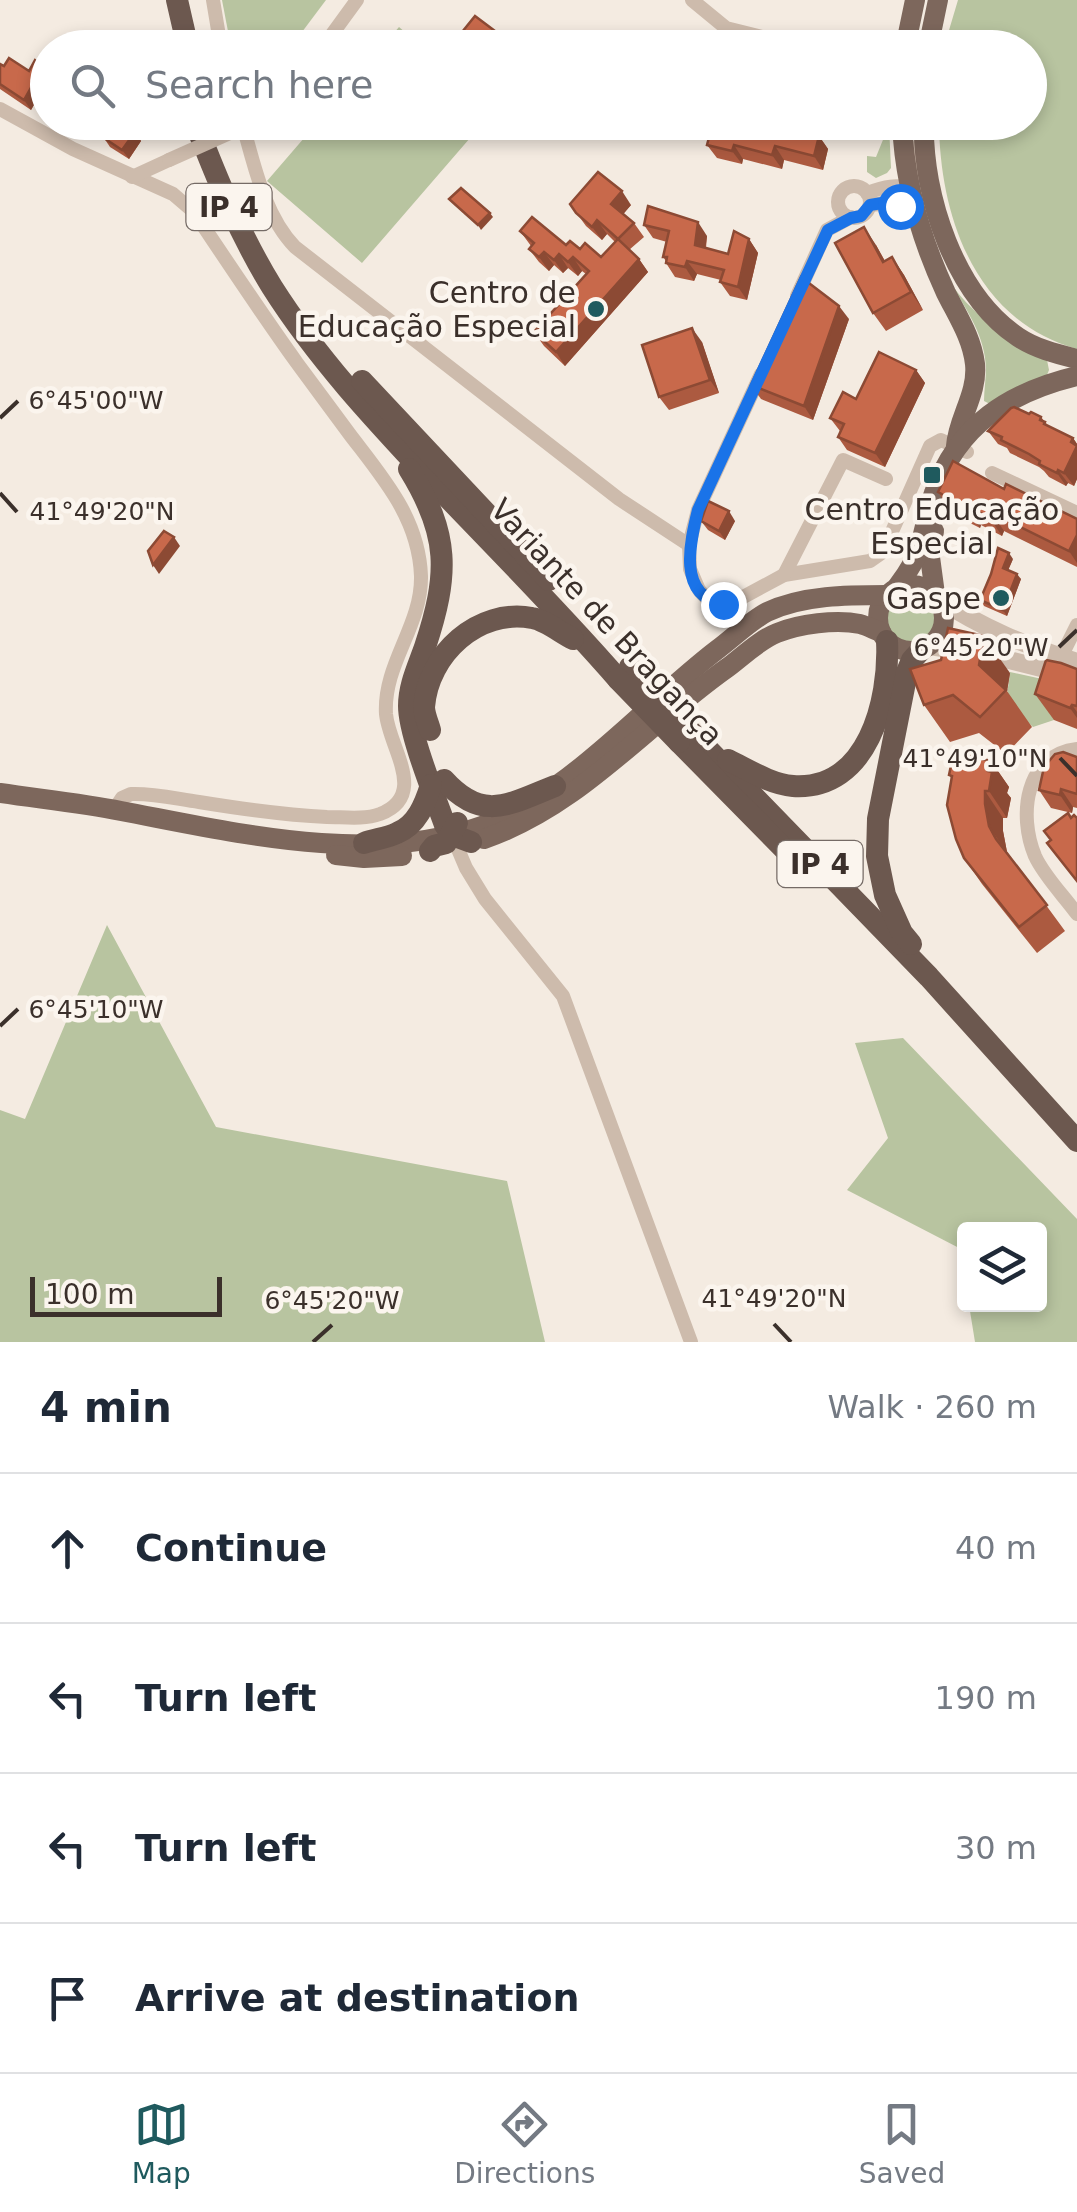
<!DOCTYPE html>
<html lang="en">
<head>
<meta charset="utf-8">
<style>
	:root { --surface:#fff; --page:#f2f2f3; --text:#1f2937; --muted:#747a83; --line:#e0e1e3; --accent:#1f5a5e }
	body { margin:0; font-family:"DejaVu Sans",sans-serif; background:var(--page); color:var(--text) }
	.controls { position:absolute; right:30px; bottom:30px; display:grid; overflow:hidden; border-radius:10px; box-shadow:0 5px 15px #0003 }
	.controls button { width:90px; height:90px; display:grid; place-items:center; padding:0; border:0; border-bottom:2px solid var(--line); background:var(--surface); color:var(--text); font:50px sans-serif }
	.scale { position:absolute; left:30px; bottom:25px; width:192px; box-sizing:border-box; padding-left:10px; border:5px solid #3b302b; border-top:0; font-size:28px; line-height:35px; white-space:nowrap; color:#3b302b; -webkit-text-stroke:8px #fbf5ee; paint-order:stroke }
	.stop { position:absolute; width:30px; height:30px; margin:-22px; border:8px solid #1a73e8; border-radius:50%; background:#fff }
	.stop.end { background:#1a73e8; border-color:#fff; box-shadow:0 2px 10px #0008 }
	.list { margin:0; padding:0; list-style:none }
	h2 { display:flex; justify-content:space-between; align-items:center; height:130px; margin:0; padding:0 40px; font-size:42px }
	h2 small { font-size:32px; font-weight:400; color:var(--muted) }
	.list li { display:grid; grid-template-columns:65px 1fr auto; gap:30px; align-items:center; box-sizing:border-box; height:150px; padding:0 40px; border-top:2px solid var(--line) }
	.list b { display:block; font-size:38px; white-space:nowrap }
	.list em { font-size:32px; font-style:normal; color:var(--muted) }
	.icon { flex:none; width:55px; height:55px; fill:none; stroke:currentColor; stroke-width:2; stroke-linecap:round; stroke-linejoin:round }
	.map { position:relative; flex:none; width:1077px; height:1342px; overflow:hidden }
	.search { position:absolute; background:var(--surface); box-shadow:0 5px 15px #0003; left:30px; right:30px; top:30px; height:110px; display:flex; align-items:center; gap:25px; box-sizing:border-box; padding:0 35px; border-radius:55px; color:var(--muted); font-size:38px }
	.sheet { height:730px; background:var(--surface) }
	nav { display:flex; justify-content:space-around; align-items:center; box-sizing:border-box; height:140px; border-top:2px solid var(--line); background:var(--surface); font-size:28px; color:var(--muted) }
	nav a { display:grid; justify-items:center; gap:5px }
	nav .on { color:var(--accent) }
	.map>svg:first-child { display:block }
</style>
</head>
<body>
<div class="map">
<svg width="1077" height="1342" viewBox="0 0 1077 1342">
	<rect width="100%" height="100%" fill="#f4ebe1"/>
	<g fill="#b8c4a0">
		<path d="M222,0H326L290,48L231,47Z"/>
		<path d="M958,0H1077V349C976,321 940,218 939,123L1030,122V48L944,47Z"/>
		<path d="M399,27L422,47H382Z"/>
		<path d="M317,123V122L483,123L362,263L267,181Z"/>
		<path d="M889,125L891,168L887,173L876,178L867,172V156L876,157Z"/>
		<path d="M952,285C976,319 1012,339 1047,360L1049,370L1047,375L990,404L984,401C984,390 986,379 986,368C985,336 967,311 952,285Z"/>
		<circle cx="912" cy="619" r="25"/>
		<path d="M1010,672L1065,684L1054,720L1033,727L1006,703Z"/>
		<path d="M107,925L216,1127L507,1181L545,1342H0V1110L25,1119Z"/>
		<path d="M903,1038L1077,1219V1342H975L969,1305L1040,1304V1230H964V1272L961,1249L847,1190L888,1138L855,1043Z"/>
	</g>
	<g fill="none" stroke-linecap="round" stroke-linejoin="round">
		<g stroke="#cdbbac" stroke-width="14">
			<path d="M213,0L221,48"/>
			<path d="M692,0L726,28L807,48"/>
			<path d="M322,48L357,0"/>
			<path d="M0,109L73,149L173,194L194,212C228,263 261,313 297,363C315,387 333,412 351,436C384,479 419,519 421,576C422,626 383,664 386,714C389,748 429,795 380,814C363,820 344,817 327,817C284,815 242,809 199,802C177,799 154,793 131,794L122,798L114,810"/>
			<path d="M242,122C254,164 264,215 295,247L619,499L689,545"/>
			<path d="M132,177L169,160"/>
			<circle cx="854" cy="202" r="16"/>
			<path d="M867,193C883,187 898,183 914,190"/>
			<path d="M870,205C888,204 911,195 916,176C921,159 911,158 923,137L914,122"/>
			<path d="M797,296L827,230L851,217"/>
			<path d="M761,374L698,510L689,545L690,569L699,590L709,601L723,604L734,602L784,575L870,561L880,554L886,545L930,446L941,440L967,452"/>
			<path d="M992,473L1077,513"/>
			<path d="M784,575L843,460L886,479"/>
			<path d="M1061,657L1077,625"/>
			<path d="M1077,749C1025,755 1018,815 1035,856C1044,876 1064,896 1077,914"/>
			<path d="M452,835L466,868L485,899L563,996L691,1342"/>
		</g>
		<g stroke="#cdbbac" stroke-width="18">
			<path d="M939,599C981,628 1028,646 1077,662"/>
			<path d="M929,646L985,654L1077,677"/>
		</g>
		<g stroke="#7d675c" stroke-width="20">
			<path d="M905,48L915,0"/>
			<path d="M928,48L938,0"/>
			<path d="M902,122C904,182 921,239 946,293C958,317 972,338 975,364C978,394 958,418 956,446"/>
			<path d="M924,122C922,196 955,295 1018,337C1036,349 1057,354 1077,359"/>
			<path d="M934,531L930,557L935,594"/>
			<circle cx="911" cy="618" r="33"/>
			<path d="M897,587C903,579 909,570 914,561C924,540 926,515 934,493C957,425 1010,392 1077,376"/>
			<path d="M0,793C40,799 81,803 121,811C233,832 371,866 482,826C571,794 643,706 718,649C734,637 750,621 767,612C803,595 848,595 887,595"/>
			<path d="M484,839C580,806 646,725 727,668C742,657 759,640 777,633C799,624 836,619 860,624C867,626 875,630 881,632"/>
			<path d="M336,855L364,858L402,856"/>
		</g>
		<g stroke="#6c584f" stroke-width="22">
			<path d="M177,0L188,48"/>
			<path d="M195,122C217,179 240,235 272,287C317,358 374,419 431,480C494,546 558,610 618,679"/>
			<path d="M362,381L549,580"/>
			<path d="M409,469C450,535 449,574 425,647C418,667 409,685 409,706C409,734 435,797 445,825L452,835L471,842"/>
			<path d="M430,730C428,723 424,714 424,707C428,654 478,608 532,618C545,620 561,633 573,639"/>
			<path d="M692,733L929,977L1077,1141"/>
			<path d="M679,742L806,871"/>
			<path d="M728,760C749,770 770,784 793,786C868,791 890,700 887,641"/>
			<path d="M444,780C483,823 509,804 555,786"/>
			<path d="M364,843C375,839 387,838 397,833C417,825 425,804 431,785"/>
			<path d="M430,851L434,846L446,843L457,823"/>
			<path d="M911,944L902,933L885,895L877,856L878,819L907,672L912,660L921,650"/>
		</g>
		<path stroke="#cdbbac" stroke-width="14" d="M169,160L243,127"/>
		<g stroke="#6c584f" stroke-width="22">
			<path d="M630,667L692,733"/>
			<path d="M618,679L679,742"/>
		</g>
	</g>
	<g fill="#ac5a40">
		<path d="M0,64L4,66L29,71L48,73V80L31,110L0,89Z"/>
		<path d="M794,122L792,129L819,136L828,149L823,170L784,160L782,169L743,159L742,164L717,158L707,145Z"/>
		<path d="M128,123L141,141L129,159L110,147L104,138Z"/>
		<path d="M570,204L631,205L623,214L634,223L644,237L629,250L639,259L648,272L565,366L544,346L534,332L586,274L582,271L578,276L568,268L563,273L554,265L549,271L539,262L529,249L531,246L520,231L580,249L601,257L615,242L607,234L602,240L586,226Z"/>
		<path d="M644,225L707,236L706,248L728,254L749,239L758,253L747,300L730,296L720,282L721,280L697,274L694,281L675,277L666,263V261L663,257L667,242L653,238Z"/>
		<path d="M876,245L885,261L892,257L904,275L923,310L886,331L873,313Z"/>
		<path d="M849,319L813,420L761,399L751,385Z"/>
		<path d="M702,342L719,393L669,410L659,397Z"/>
		<path d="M916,370L925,383L885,467L847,450L838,437L840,431L830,418L856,399Z"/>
		<path d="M1029,414L1041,417L1049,427L1073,438L1077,444V479L1074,486L1068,483L1066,486L1049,477L1044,471L1039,467L1010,453L1007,448L998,444L988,431Z"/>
		<path d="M1004,489L1077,519V567L1004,531L1002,536L981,525L980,528L958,517L955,512L950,510L938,492Z"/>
		<path d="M701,521H735L725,540L708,530Z"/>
		<path d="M1013,559L1008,570L1021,579L1007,616L984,606L980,600Z"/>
		<path d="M1077,669V729L1054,720L1035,694Z"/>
		<path d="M1010,673L1007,691L1032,727L1006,754L979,733L950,742L924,705Z"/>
		<path d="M1077,757V808L1073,807L1072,813L1051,808L1039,790Z"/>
		<path d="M991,761L1009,787L1007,793L1011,798L1007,818H1003V831L1007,852L1065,931L1037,953L982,884L964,858L952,779L949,775Z"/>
	</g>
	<g fill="#8c4a34">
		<path d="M43,66L48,73V80L31,110L24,100Z"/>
		<path d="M781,122H794L790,139L780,126Z"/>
		<path d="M135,132L141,141L129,159L122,150Z"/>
		<path d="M819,136L828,149L823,170L814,156Z"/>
		<path d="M734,145L743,159L742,164L732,151Z"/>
		<path d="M775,146L784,160L782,169L772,155Z"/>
		<path d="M622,191L631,205L620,218L611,204Z"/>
		<path d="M490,213L493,217L481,230L478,225Z"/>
		<path d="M597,220L607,234L602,240L592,227Z"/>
		<path d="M698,222L707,236L704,258L695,245Z"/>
		<path d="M864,227L876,245L895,280L883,262Z"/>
		<path d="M749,239L758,253L747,300L738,287Z"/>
		<path d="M544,252L554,265L549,271L539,257Z"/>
		<path d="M559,254L568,268L563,273L554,260Z"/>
		<path d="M573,257L582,271L578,276L568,262Z"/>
		<path d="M892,257L904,275L923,310L911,292Z"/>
		<path d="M639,259L648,272L565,366L556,352Z"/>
		<path d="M687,261L697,274L694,281L685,267Z"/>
		<path d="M839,306L849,319L813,420L804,406Z"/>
		<path d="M692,328L702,342L719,393L710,380Z"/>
		<path d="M916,370L925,383L885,467L875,453Z"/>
		<path d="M1073,438L1077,444V479L1074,486L1064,473Z"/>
		<path d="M1058,470L1068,483L1066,486L1057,473Z"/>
		<path d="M969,507L981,525L980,528L968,510Z"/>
		<path d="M729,511L735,521L725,540L719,531Z"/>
		<path d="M992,513L1004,531L1002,536L990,518Z"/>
		<path d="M1077,535V563L1069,551Z"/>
		<path d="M174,537L180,546L159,574L153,565Z"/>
		<path d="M1009,553L1013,559L1007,573L1003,568Z"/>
		<path d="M1017,574L1021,579L1007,616L1003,610Z"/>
		<path d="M984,636L1010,673L1007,691L979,665Z"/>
		<path d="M1072,705L1077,712V718L1070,708Z"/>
		<path d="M991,761L1009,787L1007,793L1011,798L1007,818L989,791L988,771Z"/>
		<path d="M1061,789L1073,807L1072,813L1060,795Z"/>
		<path d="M985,791L1003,818V831L1007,852L1015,865L989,826L985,804Z"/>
	</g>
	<g fill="#c8694b" stroke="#8c4a34" stroke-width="2.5">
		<path d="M475,16L515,46L513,48H471L458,37Z"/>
		<path d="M9,58L29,71L35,60L43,66L24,100L0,84V64L4,66Z"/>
		<path d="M114,122L128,123L125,126L135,132L122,150L104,138Z"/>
		<path d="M713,122H781L780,126L819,136L814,156L775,146L772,155L734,145L732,151L707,145Z"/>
		<path d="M598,172L622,191L611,204L634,223L618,239L597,220L592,227L576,213L570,204Z"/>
		<path d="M461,188L490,213L478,225L449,199Z"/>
		<path d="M648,206L698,222L695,245L728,254L734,231L749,239L738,287L720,282L724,270L687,261L685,267L666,263L667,257H663L669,231L644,225Z"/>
		<path d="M532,217L566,245L570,241L580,249L585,243L601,257L618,239L639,259L556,352L534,332L589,271L573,257L568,262L559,254L554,260L544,252L539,257L529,249L534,243L520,231Z"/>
		<path d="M864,227L883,262L892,257L911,292L873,313L835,243Z"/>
		<path d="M801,277L839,306L804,406L751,385Z"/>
		<path d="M692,328L710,380L659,397L642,345Z"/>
		<path d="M879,352L916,370L875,453L838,437L844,424L830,418L843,392L856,399Z"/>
		<path d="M1014,407L1029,414L1031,412L1041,417L1040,420L1045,422L1044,424L1073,438L1071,442L1077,446L1064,473L1058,470L1057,473L1039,464L1040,461L1029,454L1001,440L1002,437L988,431L1011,408Z"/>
		<path d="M953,461L1004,489L1006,484L1077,519V535L1069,551L992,513L990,518L969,507L968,510L946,499L947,497L938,492Z"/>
		<path d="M708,501L729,511L719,531L701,521Z"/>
		<path d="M164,531L174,537L153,565L148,551Z"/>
		<path d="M998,548L1009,553L1003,568L1017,574L1003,610L980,600L991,574Z"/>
		<path d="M948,628L984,636L979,665L1006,690L980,717L953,695L924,705L910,669L941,660Z"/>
		<path d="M1046,660L1061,663L1077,669V706L1072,705L1070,708L1035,694Z"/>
		<path d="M1063,752L1077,757V794L1061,789L1060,795L1039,790L1044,767L1055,754Z"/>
		<path d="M957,753L991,761L988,771L992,772L989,791H985V804L989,826L996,839L1047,905L1019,927L964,858L956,839L947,805L952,776L949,775L952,761H955Z"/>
		<path d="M1068,813L1071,818L1074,815L1077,818V881L1047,843L1051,840L1044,831Z"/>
	</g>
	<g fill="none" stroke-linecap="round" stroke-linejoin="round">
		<path stroke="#1a73e8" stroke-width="12" d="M723,604C677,596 690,542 698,510L828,230L851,218L861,216L870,205L888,202L900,206"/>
	</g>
	<path fill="none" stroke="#3b302b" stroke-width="4" d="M0,418L18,401M0,493L17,512M1059,647L1077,630M1060,758L1077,776M0,1026L18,1009M774,1324L791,1342M313,1342L332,1325"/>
	<g fill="#1f5a5e" stroke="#fbf5ee" stroke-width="4">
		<circle cx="596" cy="309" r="10"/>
		<rect x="922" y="465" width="20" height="20" rx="5"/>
		<circle cx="1001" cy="598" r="10"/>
	</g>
	<g text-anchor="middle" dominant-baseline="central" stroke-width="9" stroke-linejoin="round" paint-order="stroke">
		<g fill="#fbf5ee" stroke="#756b66" stroke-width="2.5">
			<rect x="186.5" y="184" width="85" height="46" rx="8"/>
			<rect x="777.5" y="841" width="85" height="46" rx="8"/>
		</g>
		<g font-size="28" font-weight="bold" fill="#3b302b">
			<text x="229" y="207">IP 4</text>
			<text x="820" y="864">IP 4</text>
		</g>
		<g font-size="30" fill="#3b302b" stroke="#fbf5ee" text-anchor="end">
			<text x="576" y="292">Centro de<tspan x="576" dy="34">Educação Especial</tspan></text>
			<text x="932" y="509" text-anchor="middle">Centro Educação<tspan x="932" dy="34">Especial</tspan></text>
			<text x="981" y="598">Gaspe</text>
		</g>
		<g font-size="30" fill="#3b302b" stroke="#fbf5ee">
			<text transform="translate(607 622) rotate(47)">Variante de Bragança</text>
		</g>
	</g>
	<g font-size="25" text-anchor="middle" fill="#3b302b" stroke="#fbf5ee" stroke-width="9" stroke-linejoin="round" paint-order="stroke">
		<text x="96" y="409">6°45'00"W</text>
		<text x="102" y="520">41°49'20"N</text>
		<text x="981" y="656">6°45'20"W</text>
		<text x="975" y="767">41°49'10"N</text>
		<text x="96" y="1018">6°45'10"W</text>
		<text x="774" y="1307">41°49'20"N</text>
		<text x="332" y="1309">6°45'20"W</text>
	</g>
</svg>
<div class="controls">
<button><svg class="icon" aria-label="layers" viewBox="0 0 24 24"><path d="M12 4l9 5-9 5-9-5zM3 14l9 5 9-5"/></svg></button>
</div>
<div class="scale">100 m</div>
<div class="stop" style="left:900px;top:206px"></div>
<div class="stop end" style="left:723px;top:604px"></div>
<div class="search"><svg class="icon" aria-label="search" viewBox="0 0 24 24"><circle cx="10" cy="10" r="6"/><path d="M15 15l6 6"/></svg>Search here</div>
</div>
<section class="sheet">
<h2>4 min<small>Walk · 260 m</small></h2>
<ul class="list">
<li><svg class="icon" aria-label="ahead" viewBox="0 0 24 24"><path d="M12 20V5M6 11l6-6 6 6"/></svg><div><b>Continue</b></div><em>40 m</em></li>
<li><svg class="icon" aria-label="left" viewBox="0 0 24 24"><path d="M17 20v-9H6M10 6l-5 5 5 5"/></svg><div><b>Turn left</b></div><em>190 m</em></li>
<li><svg class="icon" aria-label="left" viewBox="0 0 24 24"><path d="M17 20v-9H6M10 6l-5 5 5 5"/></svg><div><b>Turn left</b></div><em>30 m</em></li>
<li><svg class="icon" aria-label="arrive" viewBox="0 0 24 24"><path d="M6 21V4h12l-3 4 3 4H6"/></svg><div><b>Arrive at destination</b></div></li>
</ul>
</section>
<nav>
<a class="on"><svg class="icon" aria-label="map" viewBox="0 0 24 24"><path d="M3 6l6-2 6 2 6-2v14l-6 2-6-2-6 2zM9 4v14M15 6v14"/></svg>Map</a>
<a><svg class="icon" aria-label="directions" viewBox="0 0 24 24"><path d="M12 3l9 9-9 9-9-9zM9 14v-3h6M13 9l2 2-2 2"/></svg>Directions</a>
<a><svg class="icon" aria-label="saved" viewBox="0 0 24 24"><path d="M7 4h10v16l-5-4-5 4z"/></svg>Saved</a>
</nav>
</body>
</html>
